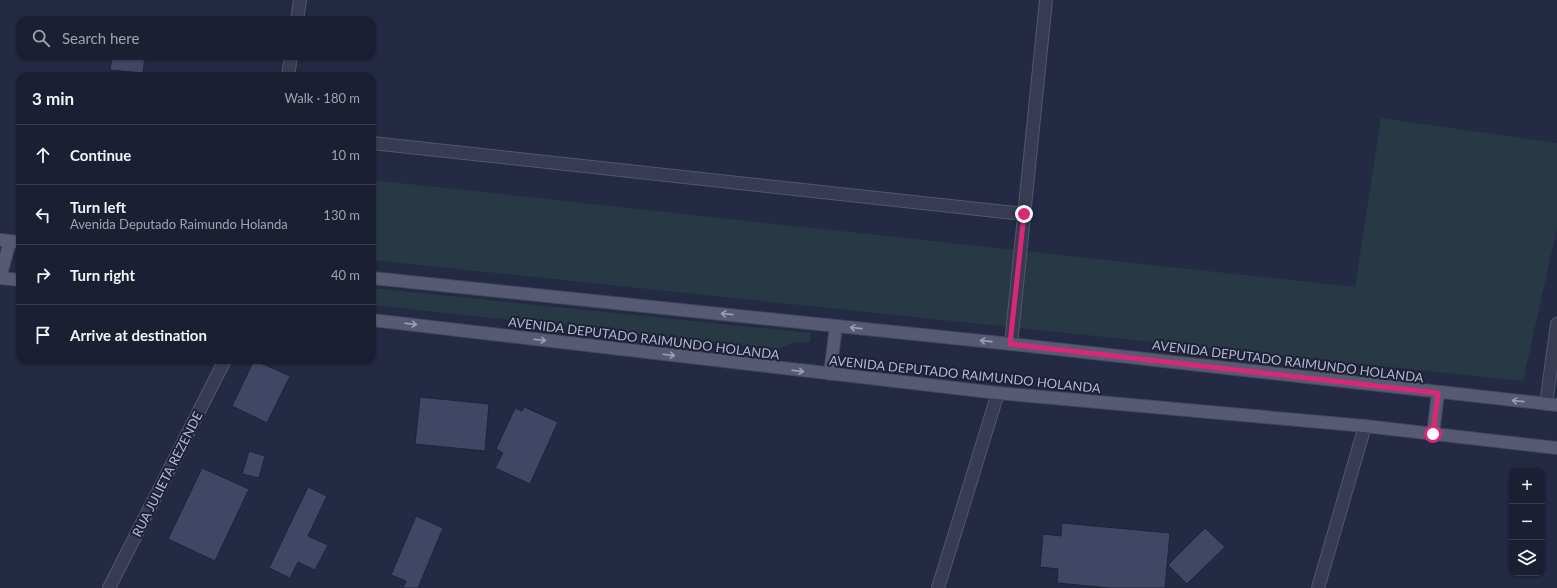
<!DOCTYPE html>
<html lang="en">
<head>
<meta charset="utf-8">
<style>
	:root { --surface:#1b1f33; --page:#24273b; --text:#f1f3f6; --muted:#a0a2ac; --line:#393d4e }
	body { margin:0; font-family:Lato,sans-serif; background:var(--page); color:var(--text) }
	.controls { position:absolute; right:12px; bottom:12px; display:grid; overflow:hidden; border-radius:8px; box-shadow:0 1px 3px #0004 }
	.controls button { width:36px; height:36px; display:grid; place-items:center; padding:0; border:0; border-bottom:1px solid var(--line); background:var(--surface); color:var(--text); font:20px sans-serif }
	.stop { position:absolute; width:12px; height:12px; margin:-9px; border:3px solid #db2777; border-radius:50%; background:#fff }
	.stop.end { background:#db2777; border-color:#fff; box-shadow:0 1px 4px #0008 }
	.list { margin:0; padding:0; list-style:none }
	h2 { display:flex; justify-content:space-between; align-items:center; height:52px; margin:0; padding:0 16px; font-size:17px }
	h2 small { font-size:13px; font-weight:400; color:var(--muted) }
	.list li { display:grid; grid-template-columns:26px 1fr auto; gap:12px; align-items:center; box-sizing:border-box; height:60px; padding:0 16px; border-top:1px solid var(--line) }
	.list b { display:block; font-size:15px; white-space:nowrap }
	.list p { margin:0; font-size:13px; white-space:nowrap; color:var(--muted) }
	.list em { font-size:13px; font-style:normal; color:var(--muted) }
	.icon { flex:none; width:22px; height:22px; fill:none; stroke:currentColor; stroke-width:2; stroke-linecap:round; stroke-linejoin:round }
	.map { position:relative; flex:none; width:1557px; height:588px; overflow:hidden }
	.search { position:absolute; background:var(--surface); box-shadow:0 1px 3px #0004; left:16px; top:16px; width:360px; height:44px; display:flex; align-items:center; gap:10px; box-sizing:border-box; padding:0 14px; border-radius:12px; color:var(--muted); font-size:15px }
	.panel { position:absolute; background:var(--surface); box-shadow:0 1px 3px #0004; left:16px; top:72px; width:360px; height:292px; border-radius:12px }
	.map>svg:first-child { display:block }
</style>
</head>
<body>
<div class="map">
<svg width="1557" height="588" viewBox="0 0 1557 588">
	<rect width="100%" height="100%" fill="#242944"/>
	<g fill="#263945">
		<path d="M1381,118L1557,143V228L1523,381L372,260V180L1355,287Z"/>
		<path d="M372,288L810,333V342H795L777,349L372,305Z"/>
	</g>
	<g fill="#404664" stroke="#1f233a">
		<path d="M112,56H145L143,73L110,70Z"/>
		<path d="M254,360L290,376L267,423L232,406Z"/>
		<path d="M420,397L489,404L485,451L415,444Z"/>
		<path d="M524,407L558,422L530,484L495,468L503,453L496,449L515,408L522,411Z"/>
		<path d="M249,451L265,456L259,478L242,474Z"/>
		<path d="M202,468L249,489L215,561L168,539Z"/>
		<path d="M308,487L327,496L308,536L328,545L315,570L298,562L290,578L269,568Z"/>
		<path d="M416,516L443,528L418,588H403L406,581L391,575Z"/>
		<path d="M1062,523L1170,533L1165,588H1110L1057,583L1058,569L1040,567L1043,534L1061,536Z"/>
		<path d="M1205,528L1225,547L1187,584L1168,565Z"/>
	</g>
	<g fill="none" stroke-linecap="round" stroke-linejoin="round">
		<g stroke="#53576d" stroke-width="14">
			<g id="minor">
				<path d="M297,20L300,0"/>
				<path d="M288,76L291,56"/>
				<path d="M372,143L1024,214"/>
				<path d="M1011,344L1046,0"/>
				<path d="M1546,404L1557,324"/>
				<path d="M109,588L225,360"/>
				<path d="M938,588L998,393"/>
				<path d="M1318,588L1365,426"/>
			</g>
		</g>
		<g stroke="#42455c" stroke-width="14">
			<g id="major">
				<path d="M0,240L20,242"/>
				<path d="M0,278L10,241"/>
				<path d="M0,278L20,280"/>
				<path d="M372,278L1011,344L1557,405"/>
				<path d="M372,320L998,393L1365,426L1557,448"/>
				<path d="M830,374L836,326"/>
				<path d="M1433,434L1438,393"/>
			</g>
		</g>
		<use href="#minor" stroke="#383c53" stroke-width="12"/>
		<use href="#major" stroke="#565b73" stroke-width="12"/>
	</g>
	<defs><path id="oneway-shaft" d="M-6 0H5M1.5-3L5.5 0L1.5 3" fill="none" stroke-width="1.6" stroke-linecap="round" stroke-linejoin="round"/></defs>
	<g stroke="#9da1b6">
		<use href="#oneway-shaft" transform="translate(727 314) rotate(-174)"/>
		<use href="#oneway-shaft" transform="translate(411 324) rotate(7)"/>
		<use href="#oneway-shaft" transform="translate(856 328) rotate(-174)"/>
		<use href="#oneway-shaft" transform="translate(540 340) rotate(7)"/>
		<use href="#oneway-shaft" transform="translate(986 341) rotate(-174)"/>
		<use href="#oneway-shaft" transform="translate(669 355) rotate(7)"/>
		<use href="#oneway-shaft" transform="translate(798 371) rotate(7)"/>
		<use href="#oneway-shaft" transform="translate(1518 401) rotate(-174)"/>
	</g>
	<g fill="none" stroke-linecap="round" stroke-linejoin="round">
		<path stroke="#db2777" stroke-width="5" d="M1024,214L1010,344L1438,393L1433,434"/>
	</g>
	<g text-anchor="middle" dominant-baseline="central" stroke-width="4" stroke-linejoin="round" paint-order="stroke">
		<g font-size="13" fill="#b5b8cd" stroke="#1d2138">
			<text transform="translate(644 338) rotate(7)">AVENIDA DEPUTADO RAIMUNDO HOLANDA</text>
			<text transform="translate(1288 361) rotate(7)">AVENIDA DEPUTADO RAIMUNDO HOLANDA</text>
			<text transform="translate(965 374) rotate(6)">AVENIDA DEPUTADO RAIMUNDO HOLANDA</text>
			<text transform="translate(167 474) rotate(-63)">RUA JULIETA REZENDE</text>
		</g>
	</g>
</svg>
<div class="controls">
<button>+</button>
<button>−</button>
<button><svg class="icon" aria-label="layers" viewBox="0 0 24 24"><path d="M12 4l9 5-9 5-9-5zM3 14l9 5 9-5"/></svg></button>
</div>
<div class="stop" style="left:1433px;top:434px"></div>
<div class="stop end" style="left:1024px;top:214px"></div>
<div class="search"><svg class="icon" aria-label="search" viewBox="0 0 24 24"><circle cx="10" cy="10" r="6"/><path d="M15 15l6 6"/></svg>Search here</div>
<section class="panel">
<h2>3 min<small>Walk · 180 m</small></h2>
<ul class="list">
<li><svg class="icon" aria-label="ahead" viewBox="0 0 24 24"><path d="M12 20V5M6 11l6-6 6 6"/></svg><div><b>Continue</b></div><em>10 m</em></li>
<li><svg class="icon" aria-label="left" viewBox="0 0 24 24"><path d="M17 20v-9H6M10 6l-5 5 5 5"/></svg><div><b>Turn left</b><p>Avenida Deputado Raimundo Holanda</p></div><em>130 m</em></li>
<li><svg class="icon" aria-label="right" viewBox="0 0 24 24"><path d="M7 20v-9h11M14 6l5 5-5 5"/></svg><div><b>Turn right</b></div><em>40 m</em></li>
<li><svg class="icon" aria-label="arrive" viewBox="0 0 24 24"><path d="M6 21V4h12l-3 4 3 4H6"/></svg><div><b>Arrive at destination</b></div></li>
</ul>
</section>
</div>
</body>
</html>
